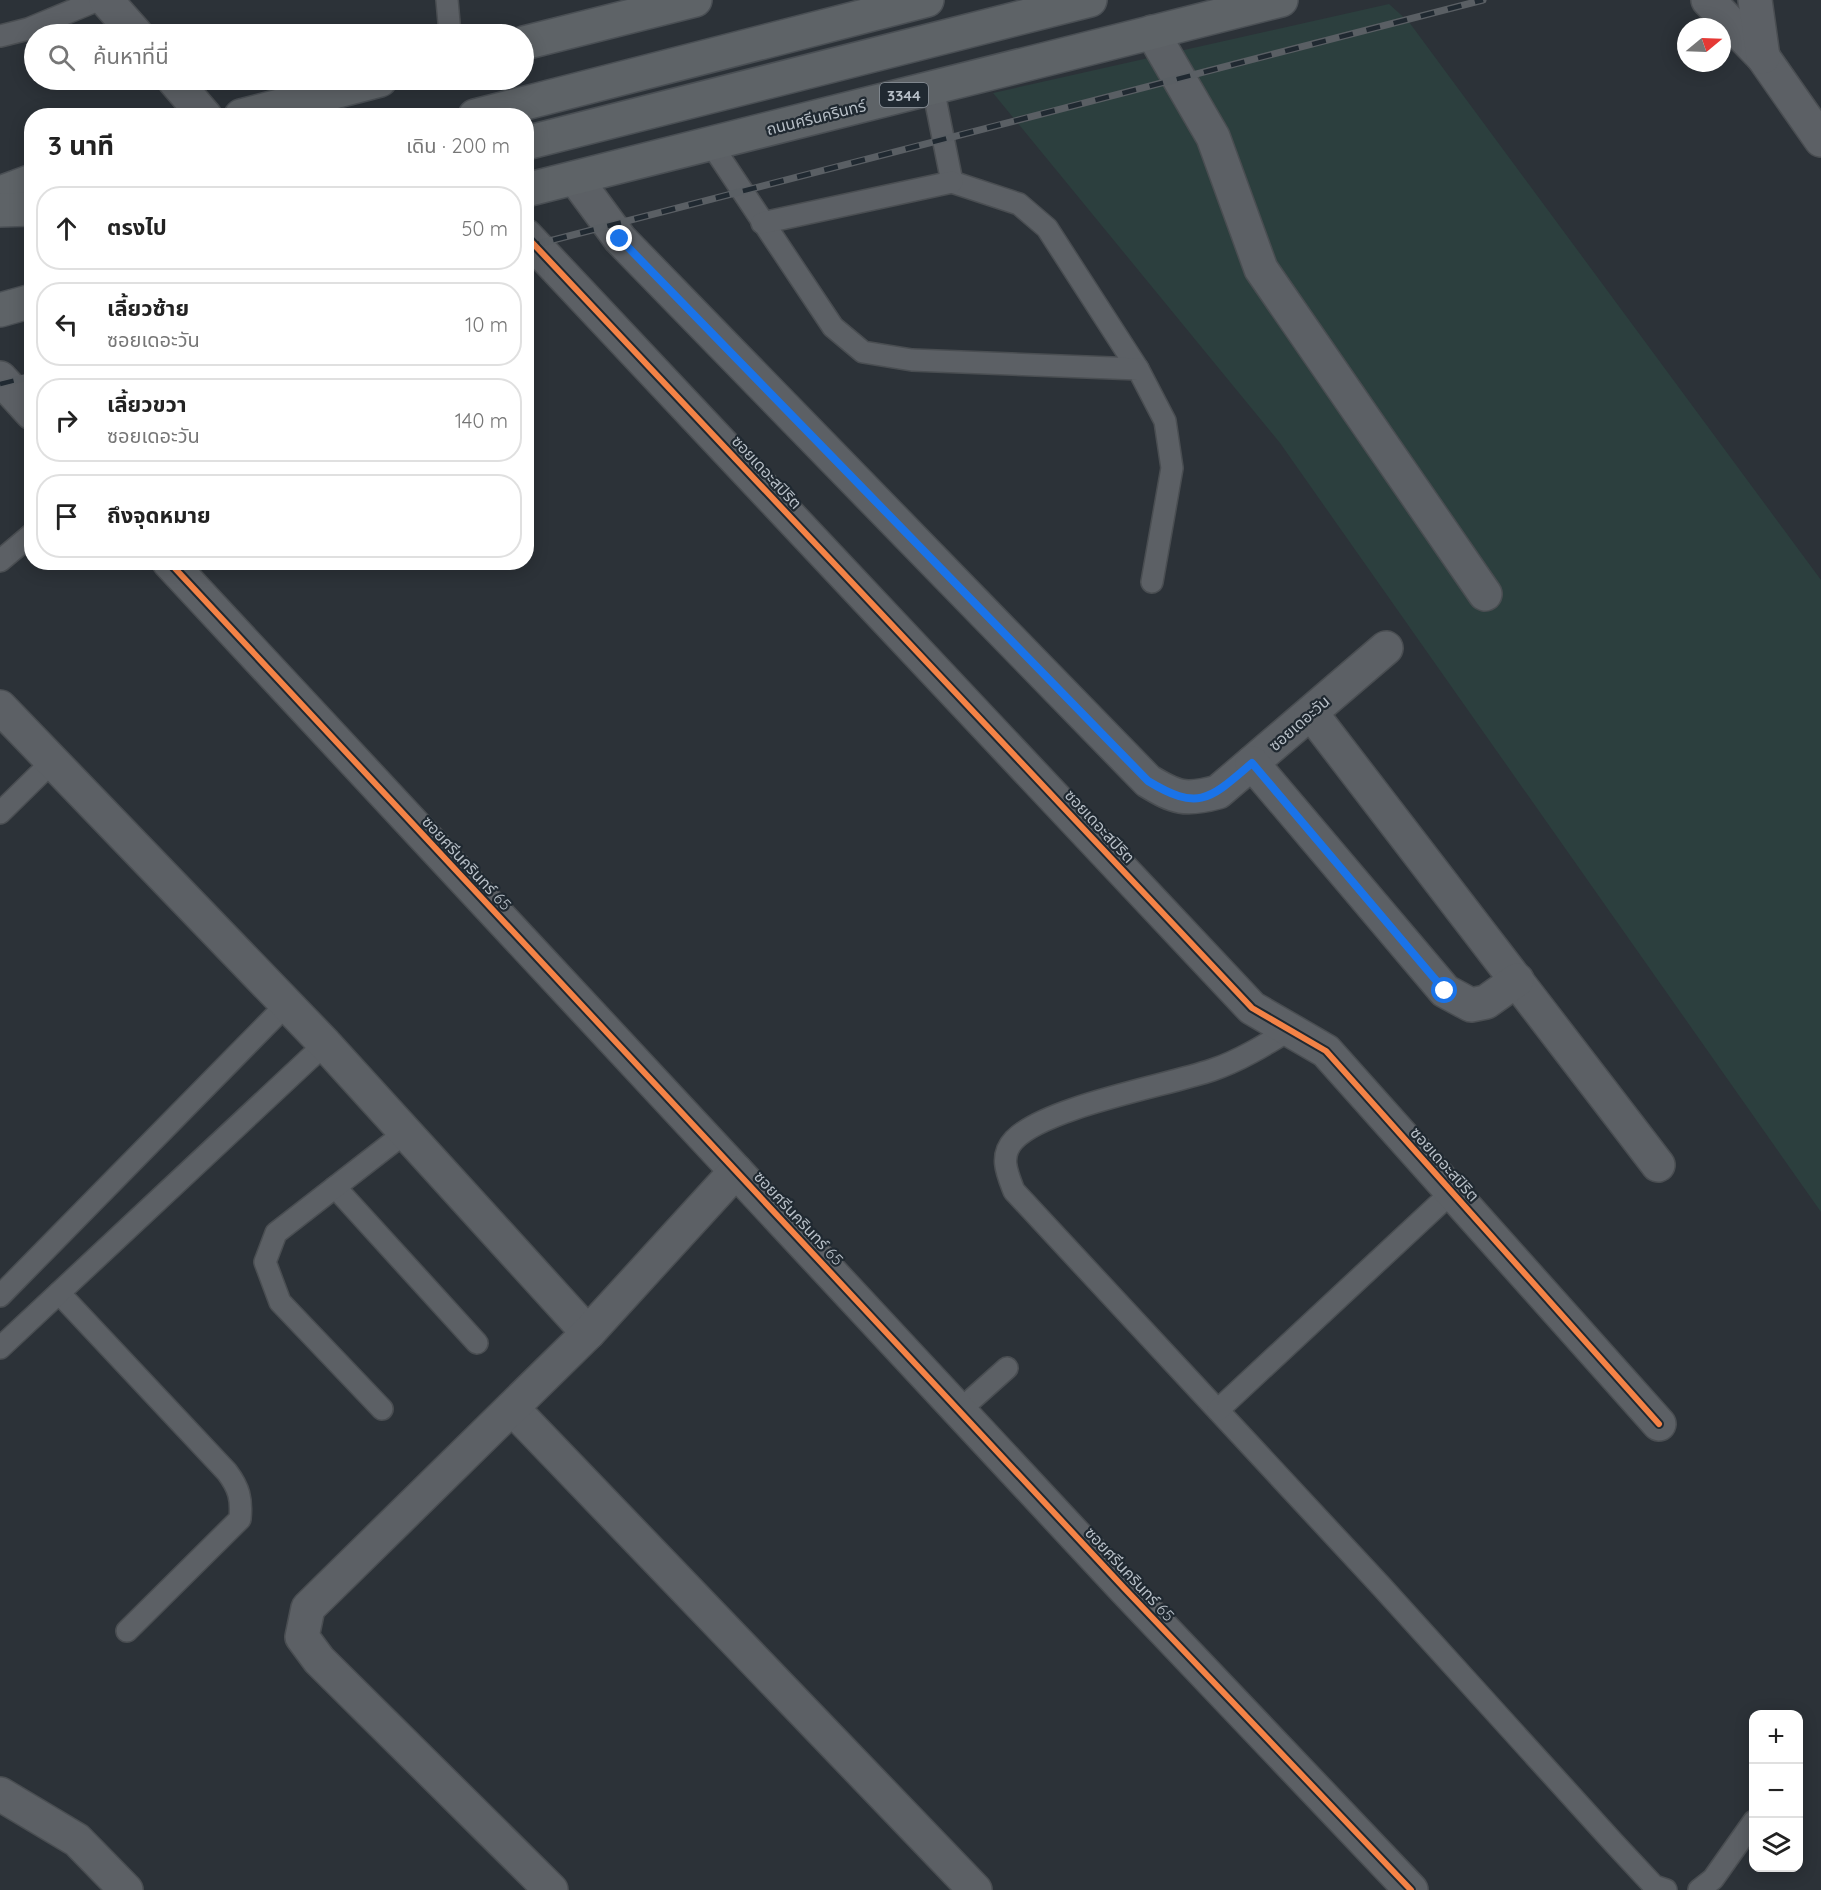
<!DOCTYPE html>
<html lang="th">
<head>
<meta charset="utf-8">
<style>
	:root { --surface:#fff; --page:#f6f6f6; --text:#222; --muted:#767676; --line:#e0e0e0 }
	body { margin:0; font-family:Quicksand,"Noto Sans Thai",sans-serif; background:var(--page); color:var(--text) }
	.controls { position:absolute; right:18px; bottom:18px; display:grid; overflow:hidden; border-radius:12px; box-shadow:0 3px 15px #0003 }
	.controls button { width:54px; height:54px; display:grid; place-items:center; padding:0; border:0; border-bottom:2px solid var(--line); background:var(--surface); color:var(--text); font:30px sans-serif }
	.compass { position:absolute; left:1677px; top:18px; width:54px; height:54px; border-radius:50%; background:var(--surface); box-shadow:0 3px 15px #0003; rotate:71deg }
	.stop { position:absolute; width:18px; height:18px; margin:-14px; border:4px solid #1a73e8; border-radius:50%; background:#fff }
	.stop.end { background:#1a73e8; border-color:#fff; box-shadow:0 2px 6px #0008 }
	.list { margin:0; padding:0; list-style:none }
	h2 { display:flex; justify-content:space-between; align-items:center; height:78px; margin:0; padding:0 24px; font-size:26px }
	h2 small { font-size:20px; font-weight:400; color:var(--muted) }
	.list li { display:grid; grid-template-columns:39px 1fr auto; gap:18px; align-items:center; box-sizing:border-box; height:84px; margin:0 12px 12px; padding:0 12px; border:2px solid var(--line); border-radius:24px }
	.list b { display:block; font-size:22px; white-space:nowrap }
	.list p { margin:0; font-size:20px; white-space:nowrap; color:var(--muted) }
	.list em { font-size:20px; font-style:normal; color:var(--muted) }
	.icon { flex:none; width:33px; height:33px; fill:none; stroke:currentColor; stroke-width:2; stroke-linecap:round; stroke-linejoin:round }
	.map { position:relative; flex:none; width:1821px; height:1890px; overflow:hidden }
	.search { position:absolute; background:var(--surface); box-shadow:0 3px 15px #0003; left:24px; top:24px; width:510px; height:66px; display:flex; align-items:center; gap:15px; box-sizing:border-box; padding:0 21px; border-radius:33px; color:var(--muted); font-size:22px }
	.panel { position:absolute; background:var(--surface); box-shadow:0 3px 15px #0003; left:24px; top:108px; width:510px; height:462px; border-radius:24px }
	.map>svg:first-child { display:block }
</style>
</head>
<body>
<div class="map">
<svg width="1821" height="1890" viewBox="0 0 1821 1890">
	<rect width="100%" height="100%" fill="#2c3238"/>
	<path fill="#2c3f3e" d="M1389,4L1409,22L1821,580V1212L1280,443L993,93Z"/>
	<g fill="none" stroke-linecap="round" stroke-linejoin="round">
		<g stroke="#4a4e52" stroke-width="24">
			<g id="lane">
				<path d="M447,0L450,34"/>
				<path d="M0,36L28,29L98,0"/>
				<path d="M933,88L952,182L1019,204L1047,228L1138,369"/>
				<path d="M711,144L833,327L863,352L912,360L1138,369L1165,421L1172,468L1152,582"/>
				<path d="M762,223L952,182"/>
				<path d="M0,561L32,534"/>
				<path d="M0,813L54,760"/>
				<path d="M1289,1030C1265,1045 1239,1061 1212,1070C1165,1086 1045,1107 1014,1140C999,1156 1007,1173 1014,1191L1381,1586L1613,1842L1654,1886L1666,1890"/>
				<path d="M335,1187L477,1343"/>
				<path d="M59,1293L227,1472C239,1488 242,1499 240,1519L127,1631"/>
				<path d="M0,1296L287,1004"/>
				<path d="M0,1348L325,1044"/>
				<path d="M382,1409L280,1302L265,1262L276,1233L406,1132"/>
				<path d="M960,1410L1007,1368"/>
				<path d="M1218,1410L1452,1192"/>
				<path d="M1699,1890L1713,1879L1754,1821"/>
			</g>
		</g>
		<g stroke="#4a4e52" stroke-width="36">
			<g id="street">
				<path d="M106,0L136,34"/>
				<path d="M1708,0L1763,57L1821,140"/>
				<path d="M1755,0L1763,57"/>
				<path d="M1152,32L1213,137L1261,269L1485,594"/>
				<path d="M174,80L205,116"/>
				<path d="M575,178L620,239L1148,781C1176,798 1185,801 1218,792L1386,648"/>
				<path d="M526,236L1252,1008L1326,1051L1659,1424"/>
				<path d="M0,378L32,413"/>
				<path d="M169,562L1125,1589L1411,1890"/>
				<path d="M0,707L325,1044L588,1333"/>
				<path d="M1311,713L1658,1165"/>
				<path d="M1252,763L1445,991L1471,1005L1486,1002L1517,980"/>
				<path d="M512,1408L975,1890"/>
				<path d="M0,1794L77,1840L126,1890"/>
				<path d="M551,1890L319,1660L302,1637L308,1608L588,1333L736,1171"/>
			</g>
		</g>
		<g stroke="#4a4f54" stroke-width="36">
			<g id="primary">
				<path d="M524,43L695,0"/>
				<path d="M241,116L380,80"/>
				<path d="M475,116L927,0"/>
				<path d="M526,143L1090,0"/>
				<path d="M526,190L1281,0"/>
				<path d="M0,193L32,181"/>
				<path d="M0,210L32,209"/>
				<path d="M0,310L32,301"/>
			</g>
		</g>
		<use href="#lane" stroke="#5c6065" stroke-width="21"/>
		<use href="#street" stroke="#5c6065" stroke-width="33"/>
		<use href="#primary" stroke="#5e6367" stroke-width="33"/>
		<g stroke="#5a5f64" stroke-width="7">
			<g id="rail">
				<path d="M526,247L1483,0"/>
				<path d="M0,384L32,376"/>
			</g>
		</g>
		<use href="#rail" stroke="#202931" stroke-width="4.5" stroke-dasharray="14" stroke-linecap="butt"/>
		<g stroke="#202931" stroke-width="10">
			<g id="cycleway">
				<path d="M526,236L1252,1008L1326,1051L1659,1424"/>
				<path d="M169,562L1125,1589L1411,1890"/>
			</g>
		</g>
		<use href="#cycleway" stroke="#f48246" stroke-width="6"/>
	</g>
	<g fill="none" stroke-linecap="round" stroke-linejoin="round">
		<path stroke="#1a73e8" stroke-width="8" d="M620,239L1148,781C1199,812 1210,799 1252,763L1445,991"/>
	</g>
	<g text-anchor="middle" dominant-baseline="central" stroke-width="4.5" stroke-linejoin="round" paint-order="stroke">
		<rect fill="#202931" stroke="#8a929a" stroke-width="1.5" x="880" y="83" width="48" height="24" rx="4.5"/>
		<g font-size="15" font-weight="bold" fill="#b7bfc7">
			<text x="904" y="95">3344</text>
		</g>
		<g font-size="16" fill="#b7bfc7" stroke="#202931">
			<text transform="translate(816 117) rotate(-14)">ถนนศรีนครินทร์</text>
			<text transform="translate(767 472) rotate(47)">ซอยเดอะสปิริต</text>
			<text transform="translate(1299 723) rotate(-41)">ซอยเดอะวัน</text>
			<text transform="translate(1100 826) rotate(47)">ซอยเดอะสปิริต</text>
			<text transform="translate(467 863) rotate(47)">ซอยศรีนครินทร์ 65</text>
			<text transform="translate(1445 1164) rotate(48)">ซอยเดอะสปิริต</text>
			<text transform="translate(799 1218) rotate(47)">ซอยศรีนครินทร์ 65</text>
			<text transform="translate(1130 1574) rotate(47)">ซอยศรีนครินทร์ 65</text>
		</g>
	</g>
</svg>
<div class="controls">
<button>+</button>
<button>−</button>
<button><svg class="icon" aria-label="layers" viewBox="0 0 24 24"><path d="M12 4l9 5-9 5-9-5zM3 14l9 5 9-5"/></svg></button>
</div>
<svg class="compass" viewBox="-18 -18 36 36"><path d="M0-13l5 13h-10z" fill="#e53935"/><path d="M0 13l5-13h-10z" fill="#767676"/></svg>
<div class="stop" style="left:1445px;top:991px"></div>
<div class="stop end" style="left:620px;top:239px"></div>
<div class="search"><svg class="icon" aria-label="search" viewBox="0 0 24 24"><circle cx="10" cy="10" r="6"/><path d="M15 15l6 6"/></svg>ค้นหาที่นี่</div>
<section class="panel">
<h2>3 นาที<small>เดิน · 200 m</small></h2>
<ul class="list">
<li><svg class="icon" aria-label="ahead" viewBox="0 0 24 24"><path d="M12 20V5M6 11l6-6 6 6"/></svg><div><b>ตรงไป</b></div><em>50 m</em></li>
<li><svg class="icon" aria-label="left" viewBox="0 0 24 24"><path d="M17 20v-9H6M10 6l-5 5 5 5"/></svg><div><b>เลี้ยวซ้าย</b><p>ซอยเดอะวัน</p></div><em>10 m</em></li>
<li><svg class="icon" aria-label="right" viewBox="0 0 24 24"><path d="M7 20v-9h11M14 6l5 5-5 5"/></svg><div><b>เลี้ยวขวา</b><p>ซอยเดอะวัน</p></div><em>140 m</em></li>
<li><svg class="icon" aria-label="arrive" viewBox="0 0 24 24"><path d="M6 21V4h12l-3 4 3 4H6"/></svg><div><b>ถึงจุดหมาย</b></div></li>
</ul>
</section>
</div>
</body>
</html>
